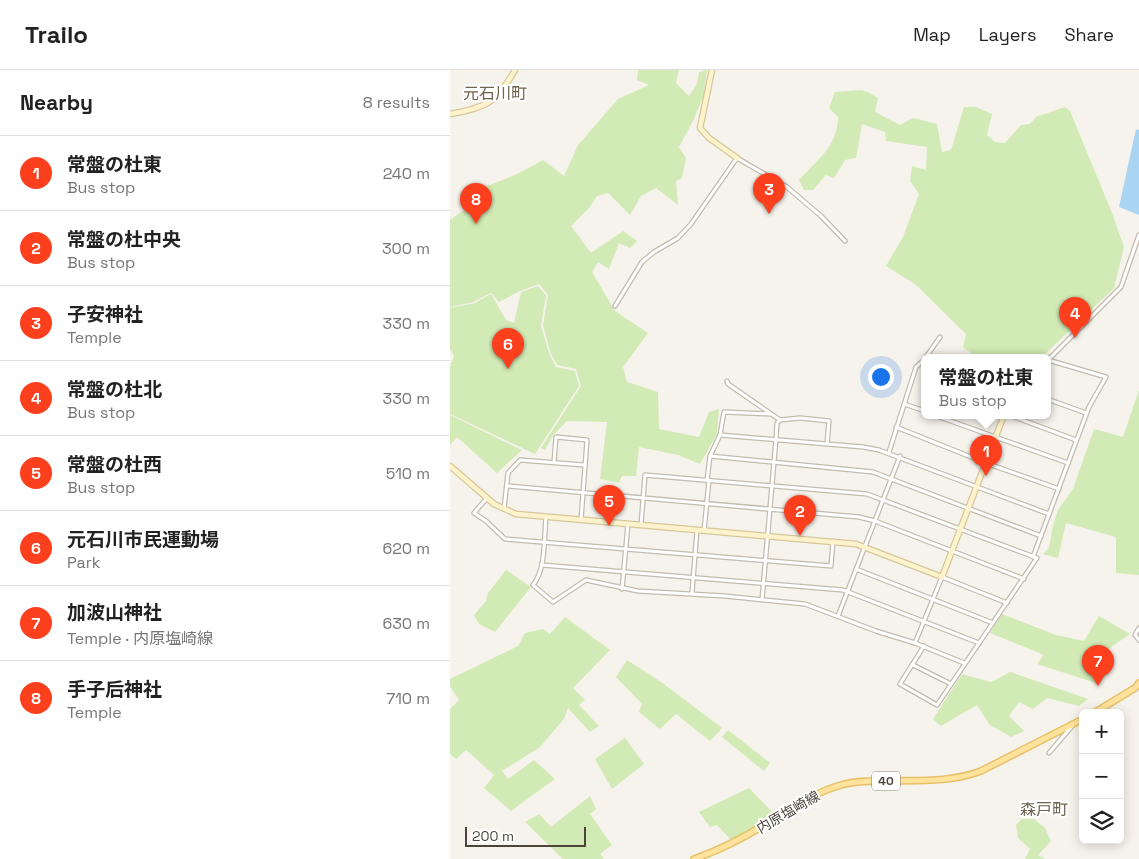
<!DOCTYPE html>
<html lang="en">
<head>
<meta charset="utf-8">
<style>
	:root { --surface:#fff; --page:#f2f2f2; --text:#222; --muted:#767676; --line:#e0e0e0; --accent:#fc3f1d }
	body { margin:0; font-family:"Space Grotesk","Noto Sans JP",sans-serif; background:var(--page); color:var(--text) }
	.controls { position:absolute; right:15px; bottom:15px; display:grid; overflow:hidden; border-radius:8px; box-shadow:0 2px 12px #0003 }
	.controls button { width:45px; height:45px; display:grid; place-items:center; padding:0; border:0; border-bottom:1px solid var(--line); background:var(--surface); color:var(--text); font:25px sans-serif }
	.scale { position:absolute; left:15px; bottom:12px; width:121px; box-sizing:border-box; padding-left:5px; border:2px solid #4b4439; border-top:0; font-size:14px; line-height:18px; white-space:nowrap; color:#4b4439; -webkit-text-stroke:4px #fff; paint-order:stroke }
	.you { position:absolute; left:430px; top:306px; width:18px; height:18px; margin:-12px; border:4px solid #fff; border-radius:50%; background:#1a73e8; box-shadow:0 0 0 8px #1a73e833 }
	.badge { display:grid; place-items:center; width:32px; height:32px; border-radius:50%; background:var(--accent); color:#fff; font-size:16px; font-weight:700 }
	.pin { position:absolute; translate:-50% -41px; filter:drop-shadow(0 1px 2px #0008) }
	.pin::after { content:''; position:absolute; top:26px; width:18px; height:15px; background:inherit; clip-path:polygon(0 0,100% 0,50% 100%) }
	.popup { position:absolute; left:471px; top:284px; width:130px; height:65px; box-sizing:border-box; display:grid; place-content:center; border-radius:8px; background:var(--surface); filter:drop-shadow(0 1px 4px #0005); font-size:16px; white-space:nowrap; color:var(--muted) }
	.popup b { font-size:19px; color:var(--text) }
	.popup::after { content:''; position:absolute; left:50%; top:100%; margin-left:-10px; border:10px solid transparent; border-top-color:var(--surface) }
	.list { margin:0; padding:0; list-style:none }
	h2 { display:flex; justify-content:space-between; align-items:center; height:65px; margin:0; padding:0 20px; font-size:21px }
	h2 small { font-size:16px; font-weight:400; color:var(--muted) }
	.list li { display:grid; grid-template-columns:32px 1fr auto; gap:15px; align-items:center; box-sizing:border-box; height:75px; padding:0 20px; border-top:1px solid var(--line) }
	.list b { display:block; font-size:19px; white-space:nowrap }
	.list p { margin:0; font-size:16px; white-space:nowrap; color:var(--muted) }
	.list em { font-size:16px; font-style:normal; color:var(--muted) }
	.icon { flex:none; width:28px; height:28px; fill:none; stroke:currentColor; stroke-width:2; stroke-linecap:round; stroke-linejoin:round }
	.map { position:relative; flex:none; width:689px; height:789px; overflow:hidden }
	header { display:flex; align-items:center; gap:30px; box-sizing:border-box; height:70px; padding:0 25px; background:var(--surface); border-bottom:1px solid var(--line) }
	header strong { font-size:24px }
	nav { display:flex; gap:28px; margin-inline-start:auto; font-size:18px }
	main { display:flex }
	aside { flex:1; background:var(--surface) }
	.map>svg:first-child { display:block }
</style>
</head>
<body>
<header>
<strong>Trailo</strong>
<nav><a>Map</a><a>Layers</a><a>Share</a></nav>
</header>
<main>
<aside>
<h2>Nearby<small>8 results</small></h2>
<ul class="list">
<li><span class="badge">1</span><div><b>常盤の杜東</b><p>Bus stop</p></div><em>240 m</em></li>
<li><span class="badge">2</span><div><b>常盤の杜中央</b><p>Bus stop</p></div><em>300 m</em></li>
<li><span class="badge">3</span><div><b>子安神社</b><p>Temple</p></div><em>330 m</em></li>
<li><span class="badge">4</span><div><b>常盤の杜北</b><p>Bus stop</p></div><em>330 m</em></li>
<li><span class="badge">5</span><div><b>常盤の杜西</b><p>Bus stop</p></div><em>510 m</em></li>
<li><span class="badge">6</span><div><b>元石川市民運動場</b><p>Park</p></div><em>620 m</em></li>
<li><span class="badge">7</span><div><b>加波山神社</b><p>Temple · 内原塩崎線</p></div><em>630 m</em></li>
<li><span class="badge">8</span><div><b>手子后神社</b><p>Temple</p></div><em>710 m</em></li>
</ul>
</aside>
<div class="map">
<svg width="689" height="789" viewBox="0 0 689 789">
	<rect width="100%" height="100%" fill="#f6f3ec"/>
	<g fill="#d2eab5">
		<path d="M188,0H229L226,13L239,26L247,14L249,2L257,0L254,24L244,49L229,77L236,88L232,108L226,111L228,135L206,118L191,126L180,145L158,123L147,126L139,138L121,156L141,183L173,161L187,171L180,178L169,173L159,199L148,192L142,202L165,241L198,263L173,297L177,312L208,322L209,359L249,367L259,342L269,339L267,364L250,394L228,385L189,377L186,406H172L169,413L150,409L157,352L117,351L104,364L95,380L91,378L131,316L126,299L107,295L100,282L93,255L98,225L89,214L68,222L49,232L41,223L23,232L0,237V150L11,142L24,137L17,122C45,115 69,104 93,90L114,106L128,75L168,29L199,15L187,10Z"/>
		<path d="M411,20L418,22L428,28L425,42L450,55L463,48L487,54L492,82L501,80L514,37H526L542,44L537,65L545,72L555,73L571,55L580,54L586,47L615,37L620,41L662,143L674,177L664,218L592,287H526L513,277L516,264L465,214L436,196L453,167L469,124L460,111L462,96L476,100L477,77L436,71L435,62L412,54L406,88L395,90L384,108L376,105L363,120H354L349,110C367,90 388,76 388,47L379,38L385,22Z"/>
		<path d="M88,216L96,225L91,256L99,283L106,297L125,301L129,316L85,384L0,344V296L4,286L0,279V238L25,233L41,224L56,250L64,253L71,222Z"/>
		<path d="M689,320V505L666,503V467L616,453L608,488L593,484L599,478L603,455L608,440L623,419L644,359L673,367Z"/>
		<path d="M0,345L72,380L47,403L7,367L0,375Z"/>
		<path d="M56,500L81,517L45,562L29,554L24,545L36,531L38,523Z"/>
		<path d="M552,544L606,565L634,571L649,546L680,564L647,587L659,602L646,613L587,594L594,585L540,563Z"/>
		<path d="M115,547L160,580L123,618L135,630L129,635L149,656L140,662L118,638L114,649L89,678L52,701L58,709L84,690L105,709L61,741L34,718L44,705L16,680L6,689L0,684V639L9,630L0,616V609L68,576L75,563L93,559L100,564Z"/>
		<path d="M177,590L211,612L272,658L260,671L226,644L210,659L189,642L192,634L166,607Z"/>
		<path d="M560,602L638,629L629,636L597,628L583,639L569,632L559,646L574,661L561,667L540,655L527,635L491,656L483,649L512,604L541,612Z"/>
		<path d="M278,660L320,693L314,701L272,667Z"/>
		<path d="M175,668L194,694L162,719L145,689Z"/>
		<path d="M299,718L324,744L293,765L281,770L267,755L260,757L249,742Z"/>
		<path d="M140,726L146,739L140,744L162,775L150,784L154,789H113L75,752L89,744L101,757Z"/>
		<path d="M572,749H584L595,758L601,771L588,785L595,789H575L580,779L568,768L566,755Z"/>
	</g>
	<path fill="#a9d4f2" d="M686,59L689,60V145L669,137Z"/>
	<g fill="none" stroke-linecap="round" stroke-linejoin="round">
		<g stroke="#c2bbae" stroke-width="5.5">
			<g id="street">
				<path d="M165,236L192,192L204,182L228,168L241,154L287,88L337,117L371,146L395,171"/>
				<path d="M476,287L490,267"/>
				<path d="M597,291L671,217L689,165"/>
				<path d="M277,311L278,314L330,350L350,348L379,351L377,374"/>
				<path d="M597,329L636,343"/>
				<path d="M454,334L475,341"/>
				<path d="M484,345L618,393"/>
				<path d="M559,345L626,370"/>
				<path d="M446,357L536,393L609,419"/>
				<path d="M270,365L413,377L429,380L599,444"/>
				<path d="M439,382L466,297L475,289"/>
				<path d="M260,386L423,402L591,466"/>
				<path d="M104,392L106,367L137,370L131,450"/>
				<path d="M257,410L260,386L270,365L274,342L321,344"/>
				<path d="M57,416L409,447L425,451L574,509"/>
				<path d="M37,428L24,443L36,451L55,469L381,496L383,471"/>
				<path d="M54,439L58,403L70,390L134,395"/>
				<path d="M96,447C94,467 96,500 83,515L103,532L136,510L188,521L275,526L355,534L426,561L465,573L514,593"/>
				<path d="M191,455L195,405L417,424L587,488L487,635L450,614L474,576"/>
				<path d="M254,461L259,410"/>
				<path d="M583,487L639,337L656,307L598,290"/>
				<path d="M92,495L393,520L529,573"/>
				<path d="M406,499L543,553"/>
				<path d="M172,519L178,454"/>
				<path d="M242,523L247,460"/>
				<path d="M312,530L326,369L327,353L330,350"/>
				<path d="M388,546L450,386"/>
				<path d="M689,558L685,565L689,570"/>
				<path d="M465,573L492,507L557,533"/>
				<path d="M463,595L501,614"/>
				<path d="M599,683L623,655"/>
			</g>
		</g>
		<g stroke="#d6c79b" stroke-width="7">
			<g id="secondary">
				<path d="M262,0L250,58L259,68L287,88"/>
				<path d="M0,44C36,38 47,32 65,0"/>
				<path d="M0,396L44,434L66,444L406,474L492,507L554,345"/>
			</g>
		</g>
		<g stroke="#e6c16a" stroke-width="8">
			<g id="primary">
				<path d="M644,643L685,618L689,613"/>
				<path d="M244,789C270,780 293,768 316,754C340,739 363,723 391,715C404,711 418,711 432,711C465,710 500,713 531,701L633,649"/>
			</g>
		</g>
		<use href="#street" stroke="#fff" stroke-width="3"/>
		<use href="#secondary" stroke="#fff3cd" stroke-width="4.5"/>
		<use href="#primary" stroke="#ffe39c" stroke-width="5"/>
	</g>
	<g text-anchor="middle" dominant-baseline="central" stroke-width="4" stroke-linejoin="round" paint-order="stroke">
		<rect fill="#fff" stroke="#817c74" stroke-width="1" x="422" y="701.5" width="28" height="19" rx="4"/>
		<g font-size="12" font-weight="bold" fill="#4b4439">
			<text x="436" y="711">40</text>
		</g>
		<g font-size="14" fill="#4b4439" stroke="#fff">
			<text transform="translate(338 742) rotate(-30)">内原塩崎線</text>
		</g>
		<g font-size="16" fill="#6e6250" stroke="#fff">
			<text x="45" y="23">元石川町</text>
			<text x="594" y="739">森戸町</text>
		</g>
	</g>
</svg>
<div class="controls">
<button>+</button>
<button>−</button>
<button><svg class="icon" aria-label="layers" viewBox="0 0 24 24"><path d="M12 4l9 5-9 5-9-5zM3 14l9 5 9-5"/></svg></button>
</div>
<div class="scale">200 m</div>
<div class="you"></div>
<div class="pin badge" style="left:536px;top:406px">1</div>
<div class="popup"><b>常盤の杜東</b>Bus stop</div>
<div class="pin badge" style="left:350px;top:466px">2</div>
<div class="pin badge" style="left:319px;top:144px">3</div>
<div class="pin badge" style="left:625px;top:268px">4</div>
<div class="pin badge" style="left:159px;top:456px">5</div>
<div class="pin badge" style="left:58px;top:299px">6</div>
<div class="pin badge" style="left:648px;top:616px">7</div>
<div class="pin badge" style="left:26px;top:154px">8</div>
</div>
</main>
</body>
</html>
